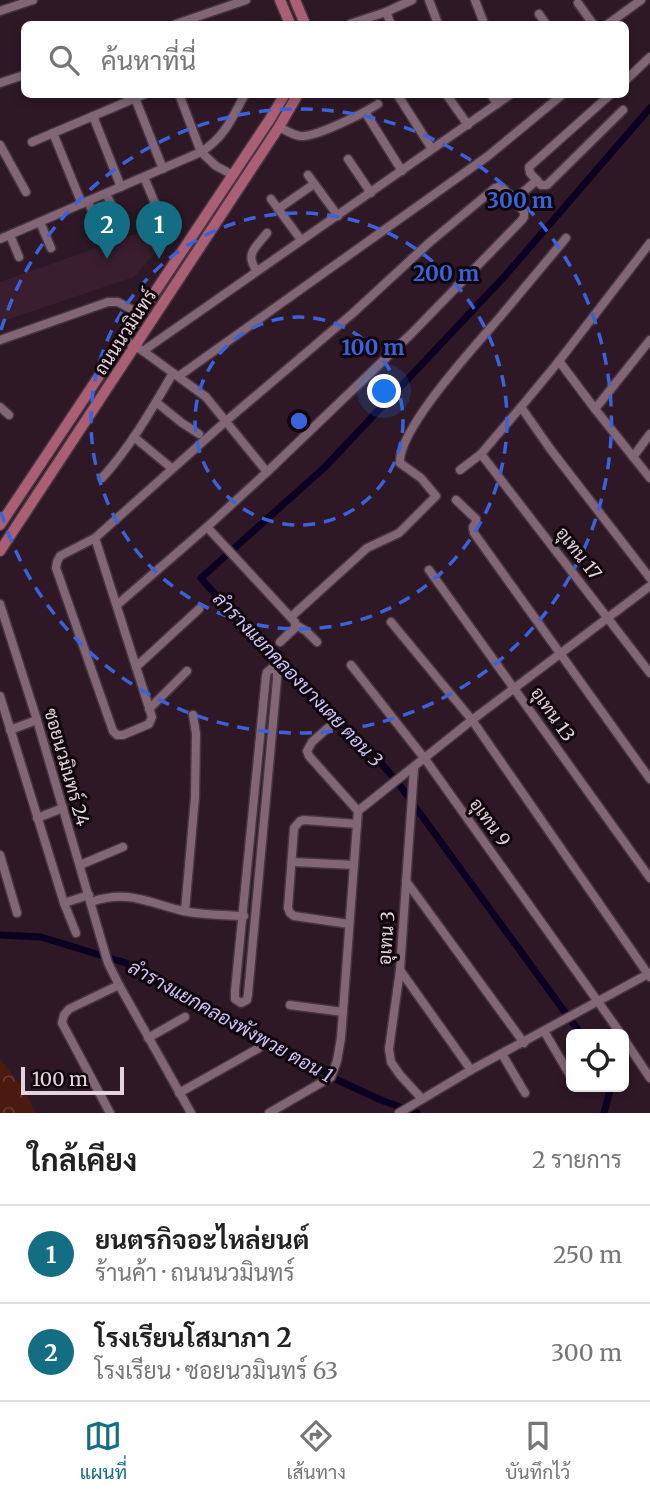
<!DOCTYPE html>
<html lang="th">
<head>
<meta charset="utf-8">
<style>
	:root { --surface:#fff; --page:#f2f2f2; --text:#222; --muted:#767676; --line:#e0e0e0; --accent:#146e83 }
	body { margin:0; font-family:Merriweather,Sarabun,serif; background:var(--page); color:var(--text) }
	.controls { position:absolute; right:21px; bottom:21px; display:grid; overflow:hidden; border-radius:10px; box-shadow:0 4px 10px #0003 }
	.controls button { width:63px; height:63px; display:grid; place-items:center; padding:0; border:0; border-bottom:2px solid var(--line); background:var(--surface); color:var(--text); font:35px sans-serif }
	.scale { position:absolute; left:21px; bottom:18px; width:103px; box-sizing:border-box; padding-left:7px; border:4px solid #e3d3dc; border-top:0; font-size:19px; line-height:24px; white-space:nowrap; color:#e3d3dc; -webkit-text-stroke:5px #10070c; paint-order:stroke }
	.you { position:absolute; left:385px; top:392px; width:24px; height:24px; margin:-18px; border:5px solid #fff; border-radius:50%; background:#1a73e8; box-shadow:0 0 0 10px #1a73e833 }
	.badge { display:grid; place-items:center; width:46px; height:46px; border-radius:50%; background:var(--accent); color:#fff; font-size:23px; font-weight:700 }
	.pin { position:absolute; translate:-50% -58px; filter:drop-shadow(0 2px 4px #0008) }
	.pin::after { content:''; position:absolute; top:37px; width:24px; height:21px; background:inherit; clip-path:polygon(0 0,100% 0,50% 100%) }
	.list { margin:0; padding:0; list-style:none }
	h2 { display:flex; justify-content:space-between; align-items:center; height:91px; margin:0; padding:0 28px; font-size:30px }
	h2 small { font-size:23px; font-weight:400; color:var(--muted) }
	.list li { display:grid; grid-template-columns:46px 1fr auto; gap:21px; align-items:center; box-sizing:border-box; height:98px; padding:0 28px; border-top:2px solid var(--line) }
	.list b { display:block; font-size:26px; white-space:nowrap }
	.list p { margin:0; font-size:23px; white-space:nowrap; color:var(--muted) }
	.list em { font-size:23px; font-style:normal; color:var(--muted) }
	.icon { flex:none; width:38px; height:38px; fill:none; stroke:currentColor; stroke-width:2; stroke-linecap:round; stroke-linejoin:round }
	.map { position:relative; flex:none; width:650px; height:1113px; overflow:hidden }
	.search { position:absolute; background:var(--surface); box-shadow:0 4px 10px #0003; left:21px; right:21px; top:21px; height:77px; display:flex; align-items:center; gap:18px; box-sizing:border-box; padding:0 24px; border-radius:10px; color:var(--muted); font-size:26px }
	.sheet { height:287px; background:var(--surface) }
	nav { display:flex; justify-content:space-around; align-items:center; box-sizing:border-box; height:98px; border-top:2px solid var(--line); background:var(--surface); font-size:19px; color:var(--muted) }
	nav a { display:grid; justify-items:center; gap:4px }
	nav .on { color:var(--accent) }
	.map>svg:first-child { display:block }
</style>
</head>
<body>
<div class="map">
<svg width="650" height="1113" viewBox="0 0 650 1113">
	<defs>
		<pattern id="park-crowns" width="20" height="18" patternUnits="userSpaceOnUse" patternTransform="scale(1.75)"><rect width="20" height="18" fill="#4b1910"/><path d="M2 6a3 3 0 1 1 6 0M12 15a3 3 0 1 1 6 0" fill="none" stroke="#653a32"/></pattern>
	</defs>
	<rect width="100%" height="100%" fill="#2e1826"/>
	<path fill="#3a1d2f" d="M161,225L165,241L134,277L0,322V282Z"/>
	<path fill="url(#park-crowns)" d="M0,1059L21,1086L36,1113H0Z"/>
	<g fill="none" stroke-linecap="round" stroke-linejoin="round">
		<g stroke="#0b0021" stroke-width="7">
			<path d="M0,935L41,937L126,963L182,998L263,1041L295,1054L314,1065L331,1077L381,1100L417,1113"/>
			<path d="M581,1034L416,808C384,758 337,722 295,681C262,648 231,613 201,578L325,467L504,277L650,108"/>
			<path d="M604,1113L611,1087"/>
		</g>
		<g stroke="#473540" stroke-width="11">
			<g id="minor">
				<path d="M429,0L438,24"/>
				<path d="M475,0L483,21"/>
				<path d="M578,3L593,24"/>
				<path d="M0,11L33,0"/>
				<path d="M386,12L391,24"/>
				<path d="M539,14L546,24"/>
				<path d="M176,24L246,0"/>
				<path d="M350,24L386,12L412,0"/>
				<path d="M608,24L641,0"/>
				<path d="M626,80L650,57"/>
				<path d="M0,83L24,75"/>
				<path d="M179,94L201,152L216,166L233,175"/>
				<path d="M397,94L432,149"/>
				<path d="M446,94L468,125"/>
				<path d="M491,94L497,104"/>
				<path d="M611,94L529,167L530,173L541,185H547L623,110"/>
				<path d="M135,98L163,169"/>
				<path d="M365,112L402,171"/>
				<path d="M93,116L121,187"/>
				<path d="M279,127C285,130 293,135 300,136C315,138 364,113 378,104"/>
				<path d="M53,133L82,204"/>
				<path d="M32,142L145,94"/>
				<path d="M0,145L26,192"/>
				<path d="M348,159L371,193"/>
				<path d="M308,175L338,216"/>
				<path d="M144,177L157,208"/>
				<path d="M106,194L117,216"/>
				<path d="M271,199L301,240"/>
				<path d="M514,200L537,180"/>
				<path d="M88,201L98,226"/>
				<path d="M278,209L314,184"/>
				<path d="M40,222L51,248"/>
				<path d="M10,235L19,257"/>
				<path d="M0,239L201,152C225,137 232,118 245,94"/>
				<path d="M257,271C244,254 256,247 267,233"/>
				<path d="M123,339L143,351L206,397L267,472"/>
				<path d="M0,340L108,302H118L140,314"/>
				<path d="M143,351L511,94"/>
				<path d="M559,361L595,409L650,478"/>
				<path d="M179,376L488,156L563,94"/>
				<path d="M156,402L182,423L199,434"/>
				<path d="M0,407L9,415"/>
				<path d="M521,407L551,450L650,578"/>
				<path d="M595,409L650,340"/>
				<path d="M134,437L169,466"/>
				<path d="M481,454L650,673"/>
				<path d="M633,457L650,434"/>
				<path d="M460,470L481,454L521,407L559,361L650,243"/>
				<path d="M102,478C131,446 152,409 173,373"/>
				<path d="M456,500L476,519V522L473,527L474,533L650,779"/>
				<path d="M207,527L295,622V628L280,642"/>
				<path d="M95,538L152,717L149,724L123,735H117L113,731L56,568L57,562L60,556L95,538L226,421L353,313L430,242L495,188L499,187L504,189L524,212V217L522,220L412,333L267,472L207,527L117,605"/>
				<path d="M429,570L650,878"/>
				<path d="M0,604L37,720L108,963L119,985L191,1113"/>
				<path d="M291,617L367,548L399,533L436,496L421,478L400,463C398,429 476,345 500,317C522,291 544,264 566,238"/>
				<path d="M391,622L472,720L650,977"/>
				<path d="M296,625L306,631L317,642"/>
				<path d="M351,665L425,759L621,1034"/>
				<path d="M136,667L199,609"/>
				<path d="M272,668L277,671V679L248,994L247,1000L241,1003L235,999V991L266,676L267,672Z"/>
				<path d="M0,696L64,903L76,933"/>
				<path d="M149,709L187,671"/>
				<path d="M10,730L37,720"/>
				<path d="M414,768L400,970L389,1049L391,1062L400,1075L422,1099"/>
				<path d="M358,811L472,720L650,586"/>
				<path d="M37,818L63,808"/>
				<path d="M0,855L17,913"/>
				<path d="M293,862L354,865"/>
				<path d="M80,865L123,847"/>
				<path d="M406,881L524,1043"/>
				<path d="M91,902C127,889 149,903 183,911C203,915 224,915 244,916"/>
				<path d="M64,903L89,895"/>
				<path d="M185,911L195,797L196,734L193,715"/>
				<path d="M349,924L294,916L290,913L288,908L294,828L300,821L304,820L357,824"/>
				<path d="M400,970L471,1070"/>
				<path d="M290,1005L343,1012"/>
				<path d="M544,1031L571,1077"/>
				<path d="M148,1038L185,1017"/>
				<path d="M624,1039L650,1078"/>
				<path d="M502,1054L525,1093"/>
				<path d="M179,1093L259,1048"/>
				<path d="M110,1113L62,1023L64,1015L69,1009L119,985"/>
				<path d="M269,1113L331,1077L337,1061L341,1038L358,811L309,756L307,751L312,742L330,726"/>
				<path d="M399,1113L471,1070L650,973"/>
			</g>
		</g>
		<g stroke="#473540" stroke-width="13">
			<g id="major">
				<path d="M280,0L290,24"/>
				<path d="M295,0L305,24"/>
				<path d="M0,525L270,119L285,94"/>
				<path d="M0,551L279,127L298,94"/>
			</g>
		</g>
		<use href="#minor" stroke="#826676" stroke-width="8"/>
		<use href="#major" stroke="#aa5f74" stroke-width="10"/>
	</g>
	<g fill="none" stroke="#3b62d9" stroke-width="3.5" stroke-dasharray="12 9">
		<circle cx="299" cy="421" r="104"/>
		<circle cx="299" cy="421" r="208"/>
		<path d="M1 330A312 312 0 1 1 1 512"/>
	</g>
	<g text-anchor="middle" dominant-baseline="central" stroke-width="6" stroke-linejoin="round" paint-order="stroke">
		<g font-size="18" fill="#e3d3dc" stroke="#10070c">
			<text transform="translate(125 332) rotate(-57)">ถนนนวมินทร์</text>
			<text transform="translate(579 553) rotate(52)">อุเทน 17</text>
			<text transform="translate(553 714) rotate(55)">อุเทน 13</text>
			<text transform="translate(67 767) rotate(74)">ซอยนวมินทร์ 24</text>
			<text transform="translate(490 822) rotate(54)">อุเทน 9</text>
			<text transform="translate(386 938) rotate(-86)">อุเทน 3</text>
		</g>
		<g font-size="19" font-style="italic" fill="#cfc4fa" stroke="#10070c">
			<text transform="translate(298 679) rotate(46)">ลำรางแยกคลองบางเตย ตอน 3</text>
			<text transform="translate(231 1021) rotate(29)">ลำรางแยกคลองพังพวย ตอน 1</text>
		</g>
	</g>
	<circle cx="299" cy="421" r="10" fill="#3b62d9" stroke="#10070c" stroke-width="3.5"/>
	<g font-size="21" text-anchor="middle" font-weight="bold" fill="#3b62d9" stroke="#10070c" stroke-width="6" stroke-linejoin="round" paint-order="stroke">
		<text x="520" y="208">300 m</text>
		<text x="446" y="281">200 m</text>
		<text x="373" y="355">100 m</text>
	</g>
</svg>
<div class="controls">
<button><svg class="icon" aria-label="locate" viewBox="0 0 24 24"><circle cx="12" cy="12" r="6"/><path d="M12 2v4M12 18v4M2 12h4M18 12h4"/></svg></button>
</div>
<div class="scale">100 m</div>
<div class="you"></div>
<div class="pin badge" style="left:159px;top:259px">1</div>
<div class="pin badge" style="left:107px;top:259px">2</div>
<div class="search"><svg class="icon" aria-label="search" viewBox="0 0 24 24"><circle cx="10" cy="10" r="6"/><path d="M15 15l6 6"/></svg>ค้นหาที่นี่</div>
</div>
<section class="sheet">
<h2>ใกล้เคียง<small>2 รายการ</small></h2>
<ul class="list">
<li><span class="badge">1</span><div><b>ยนตรกิจอะไหล่ยนต์</b><p>ร้านค้า · ถนนนวมินทร์</p></div><em>250 m</em></li>
<li><span class="badge">2</span><div><b>โรงเรียนโสมาภา 2</b><p>โรงเรียน · ซอยนวมินทร์ 63</p></div><em>300 m</em></li>
</ul>
</section>
<nav>
<a class="on"><svg class="icon" aria-label="map" viewBox="0 0 24 24"><path d="M3 6l6-2 6 2 6-2v14l-6 2-6-2-6 2zM9 4v14M15 6v14"/></svg>แผนที่</a>
<a><svg class="icon" aria-label="directions" viewBox="0 0 24 24"><path d="M12 3l9 9-9 9-9-9zM9 14v-3h6M13 9l2 2-2 2"/></svg>เส้นทาง</a>
<a><svg class="icon" aria-label="saved" viewBox="0 0 24 24"><path d="M7 4h10v16l-5-4-5 4z"/></svg>บันทึกไว้</a>
</nav>
</body>
</html>
